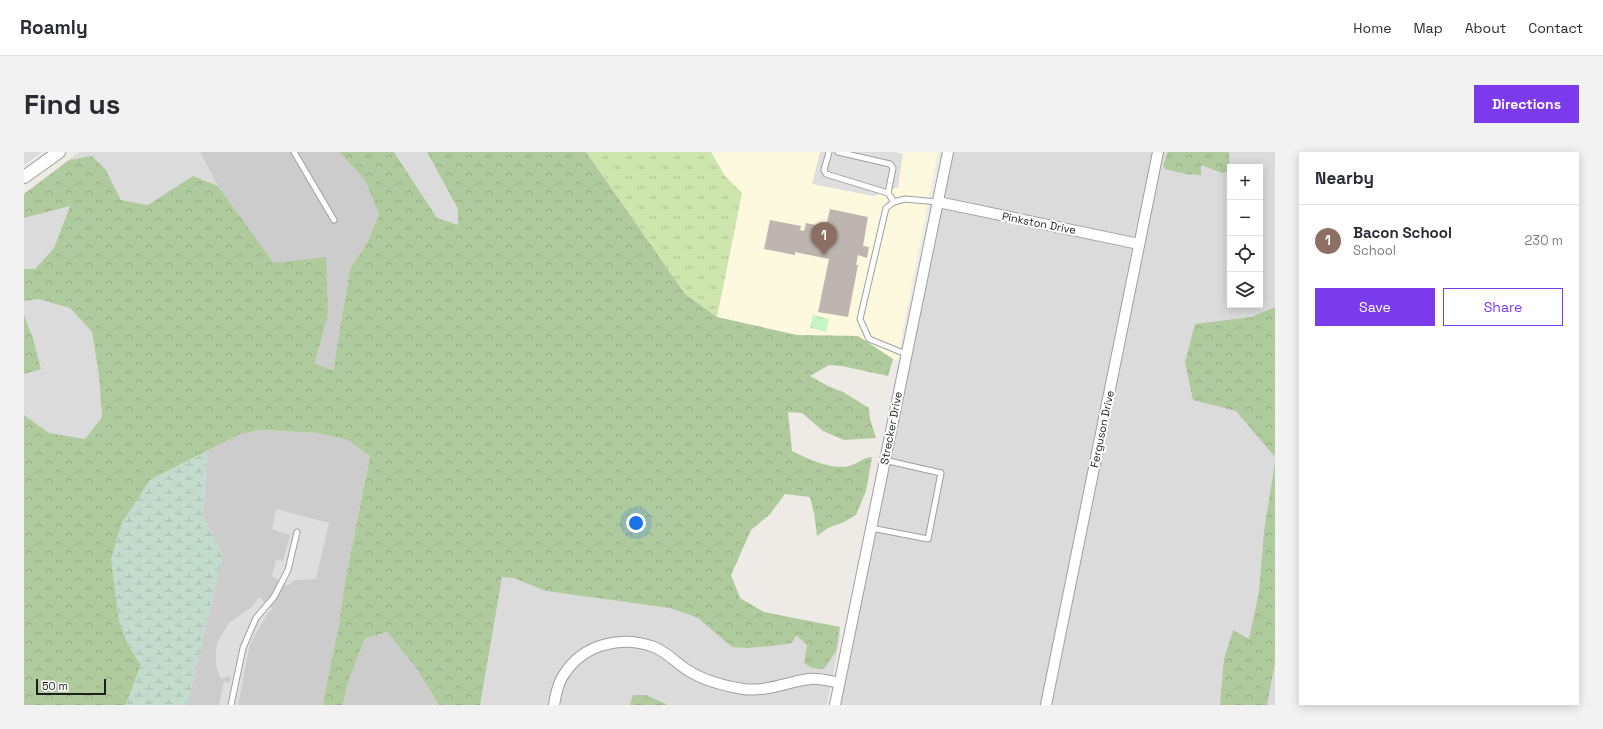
<!DOCTYPE html>
<html lang="en">
<head>
<meta charset="utf-8">
<style>
	:root { --surface:#fff; --page:#f2f2f3; --text:#2b2b33; --muted:#7c7c81; --line:#e1e1e2; --accent:#7c3aed }
	body { margin:0; font-family:"Space Grotesk",sans-serif; background:var(--page); color:var(--text) }
	.controls { position:absolute; right:12px; top:12px; display:grid; overflow:hidden; border-radius:0px; box-shadow:0 2px 10px #0003 }
	.controls button { width:36px; height:36px; display:grid; place-items:center; padding:0; border:0; border-bottom:1px solid var(--line); background:var(--surface); color:var(--text); font:20px sans-serif }
	.scale { position:absolute; left:12px; bottom:10px; width:70px; box-sizing:border-box; padding-left:4px; border:2px solid #1e1e1e; border-top:0; font-size:11px; line-height:14px; white-space:nowrap; color:#1e1e1e; -webkit-text-stroke:3px #fff; paint-order:stroke }
	.you { position:absolute; left:612px; top:371px; width:14px; height:14px; margin:-10px; border:3px solid #fff; border-radius:50%; background:#1a73e8; box-shadow:0 0 0 6px #1a73e833 }
	.badge { display:grid; place-items:center; width:26px; height:26px; border-radius:50%; background:var(--accent); color:#fff; font-size:13px; font-weight:700 }
	.pin { position:absolute; translate:-50% -33px; filter:drop-shadow(0 1px 2px #0008) }
	.pin::after { content:''; position:absolute; top:21px; width:14px; height:12px; background:inherit; clip-path:polygon(0 0,100% 0,50% 100%) }
	.list { margin:0; padding:0; list-style:none }
	h2 { display:flex; justify-content:space-between; align-items:center; height:52px; margin:0; padding:0 16px; font-size:17px }
	h2 small { font-size:13px; font-weight:400; color:var(--muted) }
	.list li { display:grid; grid-template-columns:26px 1fr auto; gap:12px; align-items:center; box-sizing:border-box; height:72px; padding:0 16px; border-top:1px solid var(--line) }
	.list b { display:block; font-size:15px; white-space:nowrap }
	.list p { margin:0; font-size:13px; white-space:nowrap; color:var(--muted) }
	.list em { font-size:13px; font-style:normal; color:var(--muted) }
	.actions { display:flex; gap:8px; padding:12px 16px }
	.actions a { flex:1; padding:9px 0; border:1px solid var(--accent); border-radius:0px; text-align:center; font-size:14px; color:var(--accent) }
	.actions .main { background:var(--accent); color:#fff }
	.icon { flex:none; width:22px; height:22px; fill:none; stroke:currentColor; stroke-width:2; stroke-linecap:round; stroke-linejoin:round }
	.map { position:relative; flex:none; width:1251px; height:553px; overflow:hidden; border-radius:0px }
	header { display:flex; align-items:center; gap:24px; box-sizing:border-box; height:56px; padding:0 20px; background:var(--surface); border-bottom:1px solid var(--line) }
	header strong { font-size:19px }
	nav { display:flex; gap:22px; margin-inline-start:auto; font-size:14px }
	.intro { display:flex; align-items:center; justify-content:space-between; box-sizing:border-box; height:96px; padding:0 24px }
	h1 { margin:0; font-size:28px }
	.button { padding:10px 18px; border-radius:0px; background:var(--accent); color:#fff; font-size:14px; font-weight:700 }
	main { display:flex; gap:24px; padding:0 24px }
	aside { flex:1; background:var(--surface); border-radius:0px; box-shadow:0 2px 10px #0003 }
	.map>svg:first-child { display:block }
</style>
</head>
<body>
<header>
<strong>Roamly</strong>
<nav><a>Home</a><a>Map</a><a>About</a><a>Contact</a></nav>
</header>
<div class="intro"><h1>Find us</h1><a class="button">Directions</a></div>
<main>
<div class="map">
<svg width="1251" height="553" viewBox="0 0 1251 553">
	<defs>
		<pattern id="grass-tufts" width="24" height="20" patternUnits="userSpaceOnUse"><rect width="24" height="20" fill="#cfe5ae"/><path d="M3 7l-1-3M5 7V3M7 7l1-3M15 17l-1-3M17 17v-4M19 17l1-3" fill="none" stroke="#b1c495"/></pattern>
		<pattern id="forest-crowns" width="20" height="18" patternUnits="userSpaceOnUse"><rect width="20" height="18" fill="#afca9c"/><path d="M2 6a3 3 0 1 1 6 0M12 15a3 3 0 1 1 6 0" fill="none" stroke="#96ad86"/></pattern>
		<pattern id="wetland-marsh" width="20" height="14" patternUnits="userSpaceOnUse"><rect width="20" height="14" fill="#c3dbcd"/><path d="M1 5h8M5 5V1M11 12h8M15 12V8" fill="none" stroke="#a7bcb0"/></pattern>
		<pattern id="park-tufts" width="24" height="20" patternUnits="userSpaceOnUse"><rect width="24" height="20" fill="#c6f5c5"/><path d="M3 7l-1-3M5 7V3M7 7l1-3M15 17l-1-3M17 17v-4M19 17l1-3" fill="none" stroke="#aad2a9"/></pattern>
	</defs>
	<rect width="100%" height="100%" fill="#eeeae5"/>
	<g fill="#dcdbdb" fill-rule="evenodd">
		<path d="M0,0H18L0,13Z"/>
		<path d="M55,0H176L194,34L169,24L124,53L97,48L82,18L68,4L45,8Z"/>
		<path d="M370,0H403L434,57V74L413,66Z"/>
		<path d="M928,0H1251V553H1028L1121,88L922,48L920,41ZM1206,15H1236V153H1206Z"/>
		<path d="M914,50L1115,92L1022,553H811Z"/>
		<path d="M46,54L30,96L11,117H0V66Z"/>
		<path d="M14,147L46,156L68,180L75,224L78,265L61,287L25,281L0,263V222L17,216L9,186L0,163V149Z"/>
		<path d="M480,414L817,481L803,553H453Z"/>
	</g>
	<path fill="#fdf9df" d="M687,0H914L878,182L874,209L869,207L834,184L773,183L693,165L718,42L701,24Z"/>
	<g fill="#ccc">
		<path d="M176,0H315L341,28L355,63L343,91L326,117L309,218L291,213L304,163L250,111L194,34Z"/>
		<path d="M236,278L294,281L325,288L346,304L321,430L315,472L301,540L299,553H163L199,403L179,365L183,299L216,281Z"/>
		<path d="M363,480L392,516L415,553H319L324,530L341,487Z"/>
	</g>
	<path fill="url(#grass-tufts)" d="M562,0H687L701,24L718,41L693,165L661,142Z"/>
	<g fill="url(#forest-crowns)">
		<path d="M312,0H370L413,66L434,73V57L403,0H562L661,142L693,165L773,183L834,184L869,207L864,224L818,214L805,213L786,224L804,234L819,240L845,256L846,267L852,286L820,288L799,279L778,261L764,260L768,299C784,307 807,318 825,314C834,312 837,306 848,305L842,339L832,363L820,370L804,376L793,384L790,361L786,345L761,342L746,362L727,378L707,423L716,446L740,460L816,475L812,499L800,517L788,516L780,511L783,493L772,483L768,491L747,494L724,496L708,495L674,466L646,456L522,439L490,426L478,425L456,553H415L392,516L363,480L341,487L324,530L319,553H299L301,540L315,472L321,430L346,304L324,288L294,281L236,278L216,282L126,328L103,491L117,513L102,553H0V263L25,281L61,287L78,265L75,224L68,180L46,156L14,147L0,149V117H11L30,96L46,54L0,66V42L45,8L68,4L82,18L97,48L124,53L169,24L194,34L250,111L302,105L304,163L291,212L309,218L326,117L343,91L355,63L341,28L315,0Z"/>
		<path d="M1144,0H1205C1205,7 1206,14 1206,19L1198,21L1177,13V23L1162,22L1141,17L1139,14Z"/>
		<path d="M1251,155V305L1212,259L1169,248L1161,210L1171,172L1228,165Z"/>
		<path d="M0,163L9,186L17,217L0,222Z"/>
		<path d="M1251,310V511L1243,553H1196L1200,507L1209,478L1225,487L1235,440L1240,379Z"/>
		<path d="M609,543H622L644,553H606Z"/>
	</g>
	<path fill="url(#wetland-marsh)" d="M183,299L179,365L199,403L163,553H102L117,513L103,491L95,470L87,408L97,372L126,328Z"/>
	<path fill="url(#park-tufts)" d="M789,163L805,167L802,180L786,176Z"/>
	<g fill="#dedede">
		<path d="M796,0H871L879,2L874,35L850,44L788,32Z"/>
		<path d="M252,357L305,371L292,427L271,428L263,434L248,424L252,408L259,409L266,383L248,377Z"/>
		<path d="M235,445L249,457L244,461L226,492L214,553H195L200,529L205,531L207,527L206,524L197,527L192,514V497L194,489L205,471L229,454Z"/>
	</g>
	<path fill="#beb5b1" d="M806,57L844,65L839,94L845,95L843,106L834,103L832,113H834L824,165L794,160L805,107L771,100V103L740,97L746,68L777,74L776,78L780,79L782,71L802,75Z"/>
	<g fill="none" stroke-linecap="round" stroke-linejoin="round">
		<g stroke="#9f9f9f" stroke-width="7">
			<g id="service">
				<path d="M270,0L310,68"/>
				<path d="M805,0L800,18L802,22L864,41L870,50"/>
				<path d="M814,0L866,12L869,16L864,41"/>
				<path d="M882,202L845,187L836,167L862,56L870,50L881,47L914,50"/>
				<path d="M847,376L904,387L917,321L860,308"/>
				<path d="M207,553L219,496L232,466L250,445L264,418L273,380"/>
			</g>
		</g>
		<g stroke="#9f9f9f" stroke-width="12">
			<g id="minor">
				<path d="M914,50L1115,92"/>
				<path d="M530,553C532,542 534,530 541,521C560,492 598,483 630,495C643,500 653,512 665,519C681,529 701,534 719,537C743,540 763,530 785,527C795,526 806,529 815,531"/>
				<path d="M811,553L924,0"/>
				<path d="M1022,553L1134,0"/>
			</g>
		</g>
		<g stroke="#9f9f9f" stroke-width="14">
			<path id="tertiary" d="M0,25L35,0"/>
		</g>
		<use href="#service" stroke="#fff" stroke-width="5"/>
		<use href="#minor" stroke="#fff" stroke-width="10"/>
		<use href="#tertiary" stroke="#fff" stroke-width="12"/>
	</g>
	<g text-anchor="middle" dominant-baseline="central" stroke-width="4" stroke-linejoin="round" paint-order="stroke">
		<g font-size="11" fill="#1e1e1e" stroke="#fff">
			<text transform="translate(1015 71) rotate(11)">Pinkston Drive</text>
			<text transform="translate(867 276) rotate(-79)">Strecker Drive</text>
			<text transform="translate(1078 277) rotate(-78)">Ferguson Drive</text>
		</g>
	</g>
</svg>
<div class="controls">
<button>+</button>
<button>−</button>
<button><svg class="icon" aria-label="locate" viewBox="0 0 24 24"><circle cx="12" cy="12" r="6"/><path d="M12 2v4M12 18v4M2 12h4M18 12h4"/></svg></button>
<button><svg class="icon" aria-label="layers" viewBox="0 0 24 24"><path d="M12 4l9 5-9 5-9-5zM3 14l9 5 9-5"/></svg></button>
</div>
<div class="scale">50 m</div>
<div class="you"></div>
<div class="pin badge" style="left:800px;top:103px;background:#8d6e63">1</div>
</div>
<aside>
<h2>Nearby<small></small></h2>
<ul class="list">
<li><span class="badge" style="background:#8d6e63">1</span><div><b>Bacon School</b><p>School</p></div><em>230 m</em></li>
</ul>
<div class="actions"><a class="main">Save</a><a>Share</a></div>
</aside>
</main>
</body>
</html>
